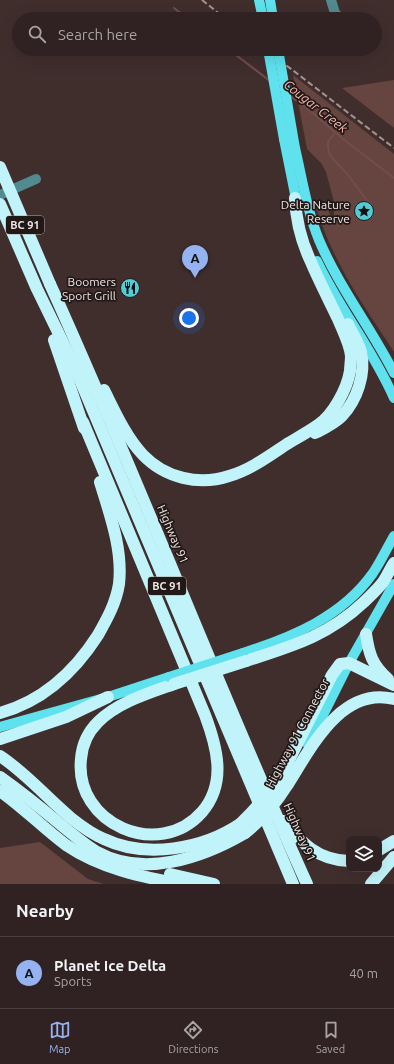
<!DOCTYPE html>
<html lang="en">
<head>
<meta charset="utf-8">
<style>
	:root { --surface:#302222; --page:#3c2f2f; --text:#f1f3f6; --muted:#a8a4a5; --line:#4b3f40; --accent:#95b2f1 }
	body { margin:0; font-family:Ubuntu,sans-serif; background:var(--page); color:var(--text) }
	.controls { position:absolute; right:12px; bottom:12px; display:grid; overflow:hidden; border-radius:8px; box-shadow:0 4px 16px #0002 }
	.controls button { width:36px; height:36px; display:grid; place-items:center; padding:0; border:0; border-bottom:1px solid var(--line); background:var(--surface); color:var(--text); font:20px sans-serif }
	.you { position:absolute; left:189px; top:318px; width:14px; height:14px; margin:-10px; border:3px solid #fff; border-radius:50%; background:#1a73e8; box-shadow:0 0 0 6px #1a73e833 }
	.badge { display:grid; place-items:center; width:26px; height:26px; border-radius:50%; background:var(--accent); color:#111; font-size:13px; font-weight:700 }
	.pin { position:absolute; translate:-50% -33px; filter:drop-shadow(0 1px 2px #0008) }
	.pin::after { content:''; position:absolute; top:21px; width:14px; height:12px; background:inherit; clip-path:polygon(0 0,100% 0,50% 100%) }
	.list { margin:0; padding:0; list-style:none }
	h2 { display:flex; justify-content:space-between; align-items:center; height:52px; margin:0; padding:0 16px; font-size:17px }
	h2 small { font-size:13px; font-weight:400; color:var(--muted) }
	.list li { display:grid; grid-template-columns:26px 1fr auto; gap:12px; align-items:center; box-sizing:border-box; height:72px; padding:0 16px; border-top:1px solid var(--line) }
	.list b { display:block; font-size:15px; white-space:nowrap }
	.list p { margin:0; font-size:13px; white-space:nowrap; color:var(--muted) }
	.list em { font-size:13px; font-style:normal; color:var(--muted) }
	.icon { flex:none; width:22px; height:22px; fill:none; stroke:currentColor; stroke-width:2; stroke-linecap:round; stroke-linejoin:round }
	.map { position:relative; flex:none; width:394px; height:884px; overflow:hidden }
	.search { position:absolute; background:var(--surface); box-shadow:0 4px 16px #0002; left:12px; right:12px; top:12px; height:44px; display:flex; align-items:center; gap:10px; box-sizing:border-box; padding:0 14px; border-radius:22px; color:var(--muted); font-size:15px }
	.sheet { height:124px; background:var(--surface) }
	nav { display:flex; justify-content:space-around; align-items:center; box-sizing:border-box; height:56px; border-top:1px solid var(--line); background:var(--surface); font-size:11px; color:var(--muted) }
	nav a { display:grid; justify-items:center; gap:2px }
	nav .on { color:var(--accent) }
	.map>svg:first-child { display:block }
</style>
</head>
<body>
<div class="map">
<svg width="394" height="884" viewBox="0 0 394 884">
	<rect width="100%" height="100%" fill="#402e2d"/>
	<g fill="#664440">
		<path d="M293,75L394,154V352C374,321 352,290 336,257C328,242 322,225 316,208L327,206L332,221H334V202L326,172L321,163L307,149Z"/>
		<path d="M394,80V128L342,88Z"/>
		<path d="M40,842L88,879L104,884H0V848Z"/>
	</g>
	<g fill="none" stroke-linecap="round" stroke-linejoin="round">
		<g stroke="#724d4c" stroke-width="2">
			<path d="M174,8L188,19"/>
			<path d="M228,49L270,81"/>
			<path d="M290,96L308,109L343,139L394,178"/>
			<path d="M335,133L328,142V147L329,153L332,158L348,175L371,206"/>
		</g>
		<g stroke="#518a90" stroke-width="10">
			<path d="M331,0L335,13L341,19"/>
			<path d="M0,195L36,179"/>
		</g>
		<g stroke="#5fe1ee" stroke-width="10">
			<path d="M259,0L263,19"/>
			<path d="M270,0L273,19"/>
			<path d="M284,139L297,204"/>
			<path d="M295,148C302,178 307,211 319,240C339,287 371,328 394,373"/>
			<path d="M317,261C339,308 373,350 394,398"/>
			<path d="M243,653C292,637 342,617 373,573C381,561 387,548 394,536"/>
			<path d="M0,727L108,697L169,677"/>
			<path d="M308,745L349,663L394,584"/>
		</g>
		<g stroke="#c0f4fa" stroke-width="12">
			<path d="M0,204L37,289L72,361L293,884"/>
			<path d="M50,284C140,482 217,686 307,884"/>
			<path d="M54,340L84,428"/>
			<path d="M104,390C115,412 126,437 143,455C165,478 199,486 229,476C250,470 269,456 287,444C297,438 308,432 318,425C333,415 347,389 350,371C350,367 351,361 351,356C350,344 343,331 338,319C329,300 319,281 311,262C301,241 296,220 295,198"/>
			<path d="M83,422L205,715C217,747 227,783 202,812C159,861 74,824 81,759C82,745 88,732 98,722C118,702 149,693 174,684"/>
			<path d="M315,433C325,428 334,424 342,416C357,400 366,374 361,352C359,343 352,333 348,324"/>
			<path d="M366,634C369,654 372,665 388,679"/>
			<path d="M246,661C292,646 328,636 364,602C370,596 378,589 383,582C387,576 390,569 394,563"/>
			<path d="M0,713C43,701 75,671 98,635C107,619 116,603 119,584C123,550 110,515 100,482"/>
			<path d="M0,739L66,717L108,697"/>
			<path d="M0,756C26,773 47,798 71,818C81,826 92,834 104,839C146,859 203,849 240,824"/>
			<path d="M283,772L332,675L340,664L349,663L394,685"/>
			<path d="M0,777C21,792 41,808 60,824C72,834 84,844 97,852C144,878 202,858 245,833"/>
			<path d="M288,784C311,748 341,686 394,699"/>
			<path d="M0,791C23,807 43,828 66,845C100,868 141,877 181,884"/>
			<path d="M283,821C302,843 317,860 349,861"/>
			<path d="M379,850L394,841"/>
			<path d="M170,874L214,884"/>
			<path d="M371,884L394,857"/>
		</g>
		<g stroke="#a39493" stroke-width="2" stroke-dasharray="6 3" stroke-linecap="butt">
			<path d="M202,0L226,19"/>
			<path d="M265,49L394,148"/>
		</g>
		<g stroke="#5fe1ee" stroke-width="10">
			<path d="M268,49L284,139"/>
			<path d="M278,49L295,148"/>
			<path d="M169,677L243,653"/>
		</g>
		<g stroke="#c0f4fa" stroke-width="12">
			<path d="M0,167L50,284"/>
			<path d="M174,684L246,661"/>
			<path d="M240,824C257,808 271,791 283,772"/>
			<path d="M245,833C263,819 276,803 288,784"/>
		</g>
	</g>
	<defs>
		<g id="sight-disc" transform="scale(1)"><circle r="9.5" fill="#52cbd7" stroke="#211918"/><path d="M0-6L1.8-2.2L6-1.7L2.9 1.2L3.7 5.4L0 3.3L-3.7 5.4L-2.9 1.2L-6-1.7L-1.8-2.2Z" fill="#111"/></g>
		<g id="restaurant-disc" transform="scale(1)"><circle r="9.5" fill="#52cbd7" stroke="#211918"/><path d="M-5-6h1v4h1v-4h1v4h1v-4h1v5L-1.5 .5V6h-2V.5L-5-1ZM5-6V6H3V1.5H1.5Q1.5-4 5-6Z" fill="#111"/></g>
	</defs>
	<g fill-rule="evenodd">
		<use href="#sight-disc" x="364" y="211"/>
		<use href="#restaurant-disc" x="130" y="288"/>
	</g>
	<g text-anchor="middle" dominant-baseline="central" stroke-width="3.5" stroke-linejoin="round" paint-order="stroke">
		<g fill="#211918" stroke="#b3a8a7" stroke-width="1">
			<rect x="6" y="216" width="38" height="18" rx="3"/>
			<rect x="148" y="577" width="38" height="18" rx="3"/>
		</g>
		<g font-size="11" font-weight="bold" fill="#f2e6e4">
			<text x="25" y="225">BC 91</text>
			<text x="167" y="586">BC 91</text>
		</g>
		<g font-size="12" fill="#f2e6e4" stroke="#211918" text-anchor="end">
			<text x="350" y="204">Delta Nature<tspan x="350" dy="14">Reserve</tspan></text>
			<text x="116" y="281">Boomers<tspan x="116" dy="14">Sport Grill</tspan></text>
		</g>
		<g font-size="12" fill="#f2e6e4" stroke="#211918">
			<text transform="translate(173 534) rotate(67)">Highway 91</text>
			<text transform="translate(297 733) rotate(-62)">Highway 91 Connector</text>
			<text transform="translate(300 832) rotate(66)">Highway 91</text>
		</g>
		<g font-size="13" font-style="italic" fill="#feb7b0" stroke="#211918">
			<text transform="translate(316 106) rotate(38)">Cougar Creek</text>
		</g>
	</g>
</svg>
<div class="controls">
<button><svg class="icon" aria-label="layers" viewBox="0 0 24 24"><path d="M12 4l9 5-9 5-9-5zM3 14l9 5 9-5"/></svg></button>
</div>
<div class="you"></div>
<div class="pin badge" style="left:195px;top:278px">A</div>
<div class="search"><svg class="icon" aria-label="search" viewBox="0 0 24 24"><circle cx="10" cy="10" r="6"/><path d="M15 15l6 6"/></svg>Search here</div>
</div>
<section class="sheet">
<h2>Nearby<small></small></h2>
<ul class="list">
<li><span class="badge">A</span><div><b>Planet Ice Delta</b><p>Sports</p></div><em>40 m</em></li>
</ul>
</section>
<nav>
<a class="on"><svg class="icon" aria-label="map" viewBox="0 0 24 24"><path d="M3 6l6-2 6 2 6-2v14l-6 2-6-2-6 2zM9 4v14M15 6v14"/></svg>Map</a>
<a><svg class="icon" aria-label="directions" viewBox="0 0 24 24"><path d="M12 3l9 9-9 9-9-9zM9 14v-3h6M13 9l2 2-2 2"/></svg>Directions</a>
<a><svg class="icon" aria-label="saved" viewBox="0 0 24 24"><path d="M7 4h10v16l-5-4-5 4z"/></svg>Saved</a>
</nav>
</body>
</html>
